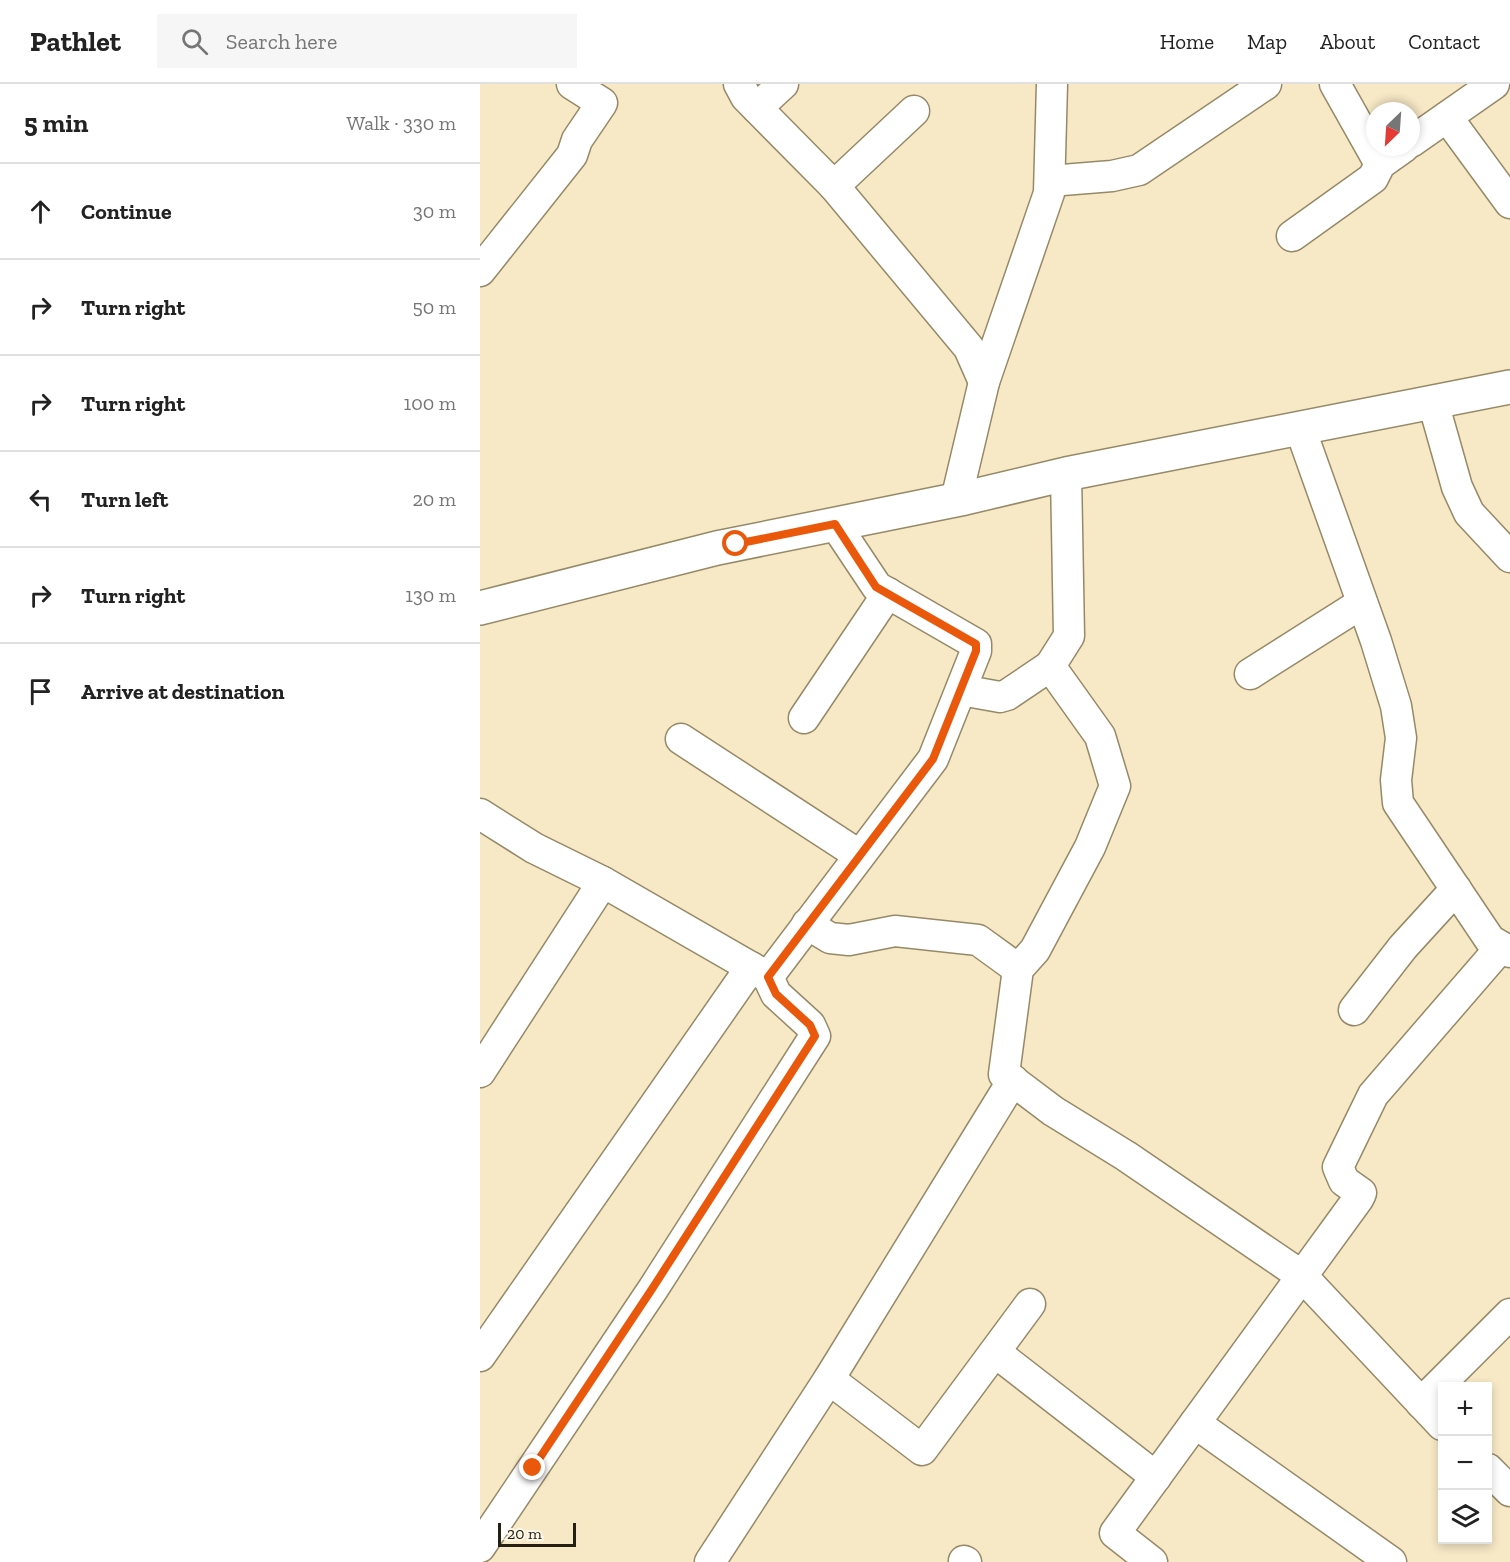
<!DOCTYPE html>
<html lang="en">
<head>
<meta charset="utf-8">
<style>
	:root { --surface:#fff; --page:#f6f6f6; --text:#222; --muted:#767676; --line:#e0e0e0 }
	body { margin:0; font-family:"Zilla Slab",serif; background:var(--page); color:var(--text) }
	.controls { position:absolute; right:18px; bottom:18px; display:grid; overflow:hidden; border-radius:0px; box-shadow:0 3px 9px #0003 }
	.controls button { width:54px; height:54px; display:grid; place-items:center; padding:0; border:0; border-bottom:2px solid var(--line); background:var(--surface); color:var(--text); font:30px sans-serif }
	.compass { position:absolute; left:886px; top:18px; width:54px; height:54px; border-radius:50%; background:var(--surface); box-shadow:0 3px 9px #0003; rotate:205deg }
	.scale { position:absolute; left:18px; bottom:15px; width:78px; box-sizing:border-box; padding-left:6px; border:3px solid #252013; border-top:0; font-size:16px; line-height:21px; white-space:nowrap; color:#252013; -webkit-text-stroke:4px #fcf7e9; paint-order:stroke }
	.stop { position:absolute; width:18px; height:18px; margin:-14px; border:4px solid #ea580c; border-radius:50%; background:#fff }
	.stop.end { background:#ea580c; border-color:#fff; box-shadow:0 2px 6px #0008 }
	.list { margin:0; padding:0; list-style:none }
	h2 { display:flex; justify-content:space-between; align-items:center; height:78px; margin:0; padding:0 24px; font-size:26px }
	h2 small { font-size:20px; font-weight:400; color:var(--muted) }
	.list li { display:grid; grid-template-columns:39px 1fr auto; gap:18px; align-items:center; box-sizing:border-box; height:96px; padding:0 24px; border-top:2px solid var(--line) }
	.list b { display:block; font-size:22px; white-space:nowrap }
	.list em { font-size:20px; font-style:normal; color:var(--muted) }
	.icon { flex:none; width:33px; height:33px; fill:none; stroke:currentColor; stroke-width:2; stroke-linecap:round; stroke-linejoin:round }
	.map { position:relative; flex:none; width:1030px; height:1478px; overflow:hidden }
	header { display:flex; align-items:center; gap:36px; box-sizing:border-box; height:84px; padding:0 30px; background:var(--surface); border-bottom:2px solid var(--line) }
	header strong { font-size:28px }
	nav { display:flex; gap:33px; margin-inline-start:auto; font-size:21px }
	.search { width:420px; height:54px; background:var(--page); display:flex; align-items:center; gap:15px; box-sizing:border-box; padding:0 21px; border-radius:0px; color:var(--muted); font-size:22px }
	main { display:flex }
	aside { flex:1; background:var(--surface) }
	.map>svg:first-child { display:block }
</style>
</head>
<body>
<header>
<strong>Pathlet</strong>
<div class="search"><svg class="icon" aria-label="search" viewBox="0 0 24 24"><circle cx="10" cy="10" r="6"/><path d="M15 15l6 6"/></svg>Search here</div>
<nav><a>Home</a><a>Map</a><a>About</a><a>Contact</a></nav>
</header>
<main>
<aside>
<h2>5 min<small>Walk · 330 m</small></h2>
<ul class="list">
<li><svg class="icon" aria-label="ahead" viewBox="0 0 24 24"><path d="M12 20V5M6 11l6-6 6 6"/></svg><div><b>Continue</b></div><em>30 m</em></li>
<li><svg class="icon" aria-label="right" viewBox="0 0 24 24"><path d="M7 20v-9h11M14 6l5 5-5 5"/></svg><div><b>Turn right</b></div><em>50 m</em></li>
<li><svg class="icon" aria-label="right" viewBox="0 0 24 24"><path d="M7 20v-9h11M14 6l5 5-5 5"/></svg><div><b>Turn right</b></div><em>100 m</em></li>
<li><svg class="icon" aria-label="left" viewBox="0 0 24 24"><path d="M17 20v-9H6M10 6l-5 5 5 5"/></svg><div><b>Turn left</b></div><em>20 m</em></li>
<li><svg class="icon" aria-label="right" viewBox="0 0 24 24"><path d="M7 20v-9h11M14 6l5 5-5 5"/></svg><div><b>Turn right</b></div><em>130 m</em></li>
<li><svg class="icon" aria-label="arrive" viewBox="0 0 24 24"><path d="M6 21V4h12l-3 4 3 4H6"/></svg><div><b>Arrive at destination</b></div></li>
</ul>
</aside>
<div class="map">
<svg width="1030" height="1478" viewBox="0 0 1030 1478">
	<rect width="100%" height="100%" fill="#f7e9c6"/>
	<g fill="none" stroke-linecap="round" stroke-linejoin="round">
		<g stroke="#968968" stroke-width="33">
			<g id="street">
				<path d="M259,0L266,13L354,102L489,264L504,298"/>
				<path d="M855,0L900,80"/>
				<path d="M277,24L303,0"/>
				<path d="M967,33L1030,119"/>
				<path d="M931,58L1014,0"/>
				<path d="M570,97L632,92L659,86L786,0"/>
				<path d="M354,102L434,27"/>
				<path d="M812,152L893,94L900,80L924,63"/>
				<path d="M0,187L92,71L97,56L122,19L92,0"/>
				<path d="M953,318L977,403L989,429L1030,473"/>
				<path d="M820,344L896,557L916,622L921,654L916,696L918,719L1010,856L1030,868"/>
				<path d="M586,390L589,552L570,582L620,652L635,702L610,763L555,866L538,885L524,990L573,1027L646,1072L822,1192L962,1341"/>
				<path d="M476,416L504,298L569,109L572,0"/>
				<path d="M770,590L882,519"/>
				<path d="M481,606L520,613L527,611L570,582"/>
				<path d="M324,634L408,509"/>
				<path d="M201,655L379,771"/>
				<path d="M0,730L54,764L123,798"/>
				<path d="M327,840L350,854L369,856L415,847L498,856L538,885"/>
				<path d="M874,926L923,863L976,805"/>
				<path d="M0,988L123,798L288,893L453,675L496,567V560L397,503L355,440"/>
				<path d="M515,1268L676,1393"/>
				<path d="M0,1272L271,883"/>
				<path d="M349,1295L442,1366L550,1220"/>
				<path d="M941,1319L1030,1230"/>
				<path d="M715,1339L911,1478"/>
				<path d="M1008,1385L1030,1407"/>
				<path d="M0,1463L173,1205L335,952L330,941L296,910L288,893"/>
				<path d="M484,1477L486,1478"/>
				<path d="M230,1478L349,1295L533,996"/>
				<path d="M672,1478L635,1449L878,1115L881,1109L864,1097L858,1083L893,1011L1021,863"/>
			</g>
		</g>
		<g stroke="#968968" stroke-width="36">
			<path id="secondary" d="M0,524L237,464L485,414L586,390L1030,303"/>
		</g>
		<use href="#street" stroke="#fff" stroke-width="30"/>
		<use href="#secondary" stroke="#fff" stroke-width="33"/>
	</g>
	<g fill="none" stroke-linecap="round" stroke-linejoin="round">
		<path stroke="#ea580c" stroke-width="8" d="M53,1384L172,1205L335,952L330,941L296,910L288,893L453,675L496,567V560L396,503L355,440L256,460"/>
	</g>
</svg>
<div class="controls">
<button>+</button>
<button>−</button>
<button><svg class="icon" aria-label="layers" viewBox="0 0 24 24"><path d="M12 4l9 5-9 5-9-5zM3 14l9 5 9-5"/></svg></button>
</div>
<svg class="compass" viewBox="-18 -18 36 36"><path d="M0-13l5 13h-10z" fill="#e53935"/><path d="M0 13l5-13h-10z" fill="#767676"/></svg>
<div class="scale">20 m</div>
<div class="stop" style="left:256px;top:460px"></div>
<div class="stop end" style="left:53px;top:1384px"></div>
</div>
</main>
</body>
</html>
